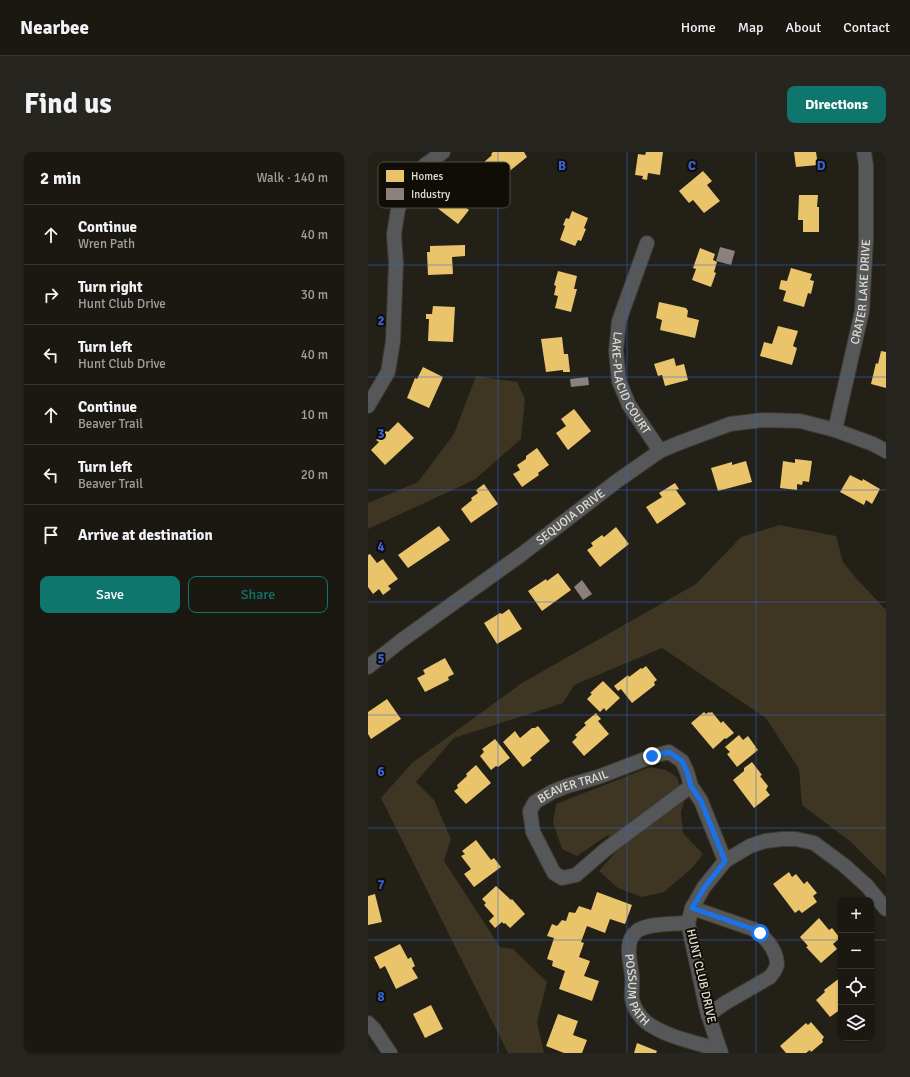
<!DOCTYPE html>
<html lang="en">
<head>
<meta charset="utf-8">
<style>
	:root { --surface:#1a1811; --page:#27251f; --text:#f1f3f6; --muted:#9fa09f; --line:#383731; --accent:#0f766e }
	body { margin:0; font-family:Signika,sans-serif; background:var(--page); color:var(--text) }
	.controls { position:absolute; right:12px; bottom:12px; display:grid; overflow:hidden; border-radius:8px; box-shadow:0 1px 3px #0004 }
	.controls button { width:36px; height:36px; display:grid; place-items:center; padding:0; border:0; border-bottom:1px solid var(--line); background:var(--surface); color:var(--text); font:20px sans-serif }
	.stop { position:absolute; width:12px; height:12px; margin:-9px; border:3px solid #1a73e8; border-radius:50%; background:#fff }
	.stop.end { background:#1a73e8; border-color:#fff; box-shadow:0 1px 4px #0008 }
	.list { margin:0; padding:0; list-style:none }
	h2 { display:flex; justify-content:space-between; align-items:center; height:52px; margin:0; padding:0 16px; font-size:17px }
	h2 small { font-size:13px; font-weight:400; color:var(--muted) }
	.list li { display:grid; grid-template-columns:26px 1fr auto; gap:12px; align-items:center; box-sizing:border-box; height:60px; padding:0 16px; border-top:1px solid var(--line) }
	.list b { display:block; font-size:15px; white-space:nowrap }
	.list p { margin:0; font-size:13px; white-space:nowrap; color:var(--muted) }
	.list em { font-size:13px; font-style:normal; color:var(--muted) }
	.actions { display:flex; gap:8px; padding:12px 16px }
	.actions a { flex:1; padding:9px 0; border:1px solid var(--accent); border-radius:8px; text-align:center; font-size:14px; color:var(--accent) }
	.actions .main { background:var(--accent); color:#fff }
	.icon { flex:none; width:22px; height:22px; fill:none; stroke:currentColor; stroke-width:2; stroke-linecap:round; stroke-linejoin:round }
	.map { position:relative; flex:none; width:518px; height:901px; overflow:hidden; border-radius:8px }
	header { display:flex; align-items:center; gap:24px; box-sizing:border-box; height:56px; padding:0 20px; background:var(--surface); border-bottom:1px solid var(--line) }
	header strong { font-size:19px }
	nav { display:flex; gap:22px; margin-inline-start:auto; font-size:14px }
	.intro { display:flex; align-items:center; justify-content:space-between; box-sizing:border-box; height:96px; padding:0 24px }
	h1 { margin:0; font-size:28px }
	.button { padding:10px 18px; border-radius:8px; background:var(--accent); color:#fff; font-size:14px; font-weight:700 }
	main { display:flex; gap:24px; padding:0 24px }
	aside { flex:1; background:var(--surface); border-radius:8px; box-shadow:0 1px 3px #0004 }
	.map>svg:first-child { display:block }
</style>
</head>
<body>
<header>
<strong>Nearbee</strong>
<nav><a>Home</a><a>Map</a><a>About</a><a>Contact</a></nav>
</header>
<div class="intro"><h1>Find us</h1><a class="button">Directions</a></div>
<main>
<aside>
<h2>2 min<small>Walk · 140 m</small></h2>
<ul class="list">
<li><svg class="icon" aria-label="ahead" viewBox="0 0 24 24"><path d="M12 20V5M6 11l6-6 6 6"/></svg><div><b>Continue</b><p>Wren Path</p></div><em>40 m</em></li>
<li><svg class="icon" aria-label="right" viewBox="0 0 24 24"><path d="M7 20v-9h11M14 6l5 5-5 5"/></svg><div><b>Turn right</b><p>Hunt Club Drive</p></div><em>30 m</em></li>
<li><svg class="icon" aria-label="left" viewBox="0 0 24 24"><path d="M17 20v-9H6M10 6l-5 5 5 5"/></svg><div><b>Turn left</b><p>Hunt Club Drive</p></div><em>40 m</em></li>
<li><svg class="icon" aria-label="ahead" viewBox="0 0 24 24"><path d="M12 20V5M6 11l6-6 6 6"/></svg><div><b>Continue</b><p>Beaver Trail</p></div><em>10 m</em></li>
<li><svg class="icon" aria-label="left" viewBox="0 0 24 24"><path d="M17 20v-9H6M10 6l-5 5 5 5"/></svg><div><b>Turn left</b><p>Beaver Trail</p></div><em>20 m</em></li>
<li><svg class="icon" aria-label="arrive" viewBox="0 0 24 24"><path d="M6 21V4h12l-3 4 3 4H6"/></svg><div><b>Arrive at destination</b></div></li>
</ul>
<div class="actions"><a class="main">Save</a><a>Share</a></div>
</aside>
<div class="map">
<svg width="518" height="901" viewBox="0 0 518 901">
	<rect width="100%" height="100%" fill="#232017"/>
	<g fill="#3e3622">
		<path d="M108,224L149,230L157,247L153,287L106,328L0,377V351L50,330L86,282Z"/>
		<path d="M412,373L468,384L475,410L488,426L518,458V725L483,690L434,653L431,617L398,566L294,496L206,533L195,551L86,586L48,630L66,648L83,687L76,709L132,795L145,797L179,830L169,870L176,901H140L13,646L44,611L154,531L328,432L373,385Z"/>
		<path d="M282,615L298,618L309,625L316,650L313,660L315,681L335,702L324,716L296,740L274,745L250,736L231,719L252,695L240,683L209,704L194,697L185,670L188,652Z"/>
	</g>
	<g fill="#e9c46a">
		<path d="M125,0H156L159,5L129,29L115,11L124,3L123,2Z"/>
		<path d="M278,0H295L292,23L280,21L279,28L274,27L275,24L267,23L270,2L277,3Z"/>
		<path d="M426,0H448L450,13L428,15Z"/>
		<path d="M335,19L344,29L339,33L352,49L336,61L325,48L321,51L311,39Z"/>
		<path d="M90,31L102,41L93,52L101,58L90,72L68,55L82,37L84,39Z"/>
		<path d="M431,43H450L449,55H451V80H435V68H430Z"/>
		<path d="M204,59L220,66L216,76L218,77L213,89L210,88L207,94L192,88L197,74L195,73L198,66L201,67Z"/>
		<path d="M97,93V104L84,105L85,122L60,123L59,100H62V94Z"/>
		<path d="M332,96L347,102L345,108L349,110L346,120L348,121L343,135L324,128L328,117L325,116Z"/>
		<path d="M423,116L444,122L442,128L446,129L443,142L440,141L436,155L415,149L418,139L411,137L413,128L419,129Z"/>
		<path d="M190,119L209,124L206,137H209L203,160L187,156L190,144L186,143L188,134L186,133Z"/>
		<path d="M291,150L318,156L320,159L319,165L331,168L327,186L292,178L294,168L288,166Z"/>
		<path d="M65,154L87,155L85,190L60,189L61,167H58V162H64Z"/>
		<path d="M410,174L430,179L425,194L429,196L424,213L392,204L396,190L404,192Z"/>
		<path d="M194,185L196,202H200L202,220H195V218L178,220L173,187Z"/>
		<path d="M513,199L518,200V236L503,232L508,211L510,212Z"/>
		<path d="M306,206L308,214L316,212L320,228L297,234L294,223L290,224L286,212Z"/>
		<path d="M55,215L75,225L61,256L39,246L47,226L49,227Z"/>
		<path d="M206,257L223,279L200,298L188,281L198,274L193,267Z"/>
		<path d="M30,270L46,286L17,313L3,298L11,290L8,288L18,279L20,280Z"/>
		<path d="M169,296L181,313L170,321L171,323L154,335L145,322L152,318L149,313L158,307V304Z"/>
		<path d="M427,307L444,309L441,330L435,329L434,333L429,332V338L412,336L415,309L427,311Z"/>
		<path d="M378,309L384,330L350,339L343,316L364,310V313Z"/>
		<path d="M482,323L494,329L495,327L512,337L504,352L498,348L496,353L472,340Z"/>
		<path d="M307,331L311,337L308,338L318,352L289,372L278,355L294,345L291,341Z"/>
		<path d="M116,332L130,352L103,371L93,357L104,348L103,346L110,341L108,338Z"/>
		<path d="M71,374L82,388L40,416L30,403Z"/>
		<path d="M248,375L261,392L232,415L219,398L225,394L223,391L234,383L236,385Z"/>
		<path d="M2,402L9,411L15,407L30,427L20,434L23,437L15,443L11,437L5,442L0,435V403Z"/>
		<path d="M190,421L203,438L174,459L160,439L178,427L179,429Z"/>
		<path d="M141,457L154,477L129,492L116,471L132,461L134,462Z"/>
		<path d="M77,506L86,522L80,525L81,528L57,540L49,526L57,522L55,518Z"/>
		<path d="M278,514L289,528L286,530L287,533L264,551L253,537L250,539L246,534L260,523L261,525L273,516L274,517Z"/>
		<path d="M235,529L252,546L238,559L236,556L232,560L219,547L224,542L222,541Z"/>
		<path d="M19,547L33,567L3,587L0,582V560Z"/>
		<path d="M336,560L338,562L341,560L342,561L344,560L353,571L355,569L366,581L358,587L357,586L345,597L323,571Z"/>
		<path d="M228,561L233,567L230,569L241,582L216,604L204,590L209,585L207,583L218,573L216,571Z"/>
		<path d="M170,574L182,589L162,606L164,608L155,615L135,590L147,579L152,586L164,576H167Z"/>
		<path d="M371,583L375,588L380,584L390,598L369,615L359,602L362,600L357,595Z"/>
		<path d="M127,587L142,606L130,615L128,614L123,618L112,604L116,600L114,597Z"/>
		<path d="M384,610L394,623L392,624L400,634L398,638L402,643L386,656L365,628L376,619V616Z"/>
		<path d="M108,613L123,631L98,652L86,639L90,636L89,633L99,624L98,622Z"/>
		<path d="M108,688L123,708L126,706L133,715L106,735L96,722L103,717L93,704L97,702L94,699Z"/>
		<path d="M421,720L424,725L428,722L436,732L439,729L449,741L445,744L449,750L434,761L431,758L427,761L405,732Z"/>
		<path d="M128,734L143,748L144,747L157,762L142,776L137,771L136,772L134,770L127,776L121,769L126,764L116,753L118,751L114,747Z"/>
		<path d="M229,740L264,753L257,772L242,767L237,781L219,774L213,790L216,791L211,805L222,809L216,824L231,829L224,849L191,837L197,819L184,814L185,809L179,807L186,786L179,784L184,772L189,774L194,768L198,769L201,760L207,761L211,754L223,758Z"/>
		<path d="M7,742L14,770L0,773V744Z"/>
		<path d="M451,766L461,778L464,776L472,786L465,792L469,797L453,811L438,795L440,794L432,785Z"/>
		<path d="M32,792L40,807L43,805L47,814L44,816L50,826L28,837L17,814L12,817L6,805Z"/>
		<path d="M473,825V853H472L473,857L462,865L448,848L457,840L456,838Z"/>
		<path d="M63,853L75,877L57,886L45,862Z"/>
		<path d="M190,862L210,869L205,883L219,888L214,901H196L178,894Z"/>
		<path d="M443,870L456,885L454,888L455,890L443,900L442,898L438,901H418L412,894L438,871L440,873Z"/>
		<path d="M269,891L289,899L288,901H266Z"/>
	</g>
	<g fill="#8a817c">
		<path d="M352,95L367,99L363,113L348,109Z"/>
		<path d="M220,225L221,233L203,235L202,227Z"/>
		<path d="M214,428L224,442L215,448L206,435Z"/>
	</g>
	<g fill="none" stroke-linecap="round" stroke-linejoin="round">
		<g stroke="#3d3a32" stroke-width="16">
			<g id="minor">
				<path id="s1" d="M279,91L251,169L248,199L251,229L261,253L292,299"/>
				<path d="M0,254L20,220L25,189L28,111L26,82L30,57L41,33L57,13L75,0"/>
				<path id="s2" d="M467,278L494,159L498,88V13L496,0"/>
				<path id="s3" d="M0,515L34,488L154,402L249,329L292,299L311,291L362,272L395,268L432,269L467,278L505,292L518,299"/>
				<path id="s4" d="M323,634L237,698L208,723L194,726L186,721L165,680L162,659L167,650L184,640L199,634L230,625L285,604L301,600L314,609L319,620L323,634L333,649L357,709"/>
				<path d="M324,756L385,777C396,783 408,797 409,811C409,817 405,821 402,825L357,851L340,863"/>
				<path id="s5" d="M320,771C306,772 280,771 269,779C255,790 263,810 264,825C265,832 263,840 264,847C266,856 271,864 278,870C297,885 330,891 352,898"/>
				<path d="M0,871L6,877L22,901"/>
				<path d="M353,901L339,859L320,771L324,756L336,735L357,709L382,694L397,689L414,687H428L446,691L477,714L499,734L518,757"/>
			</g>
		</g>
		<use href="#minor" stroke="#555758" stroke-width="14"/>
	</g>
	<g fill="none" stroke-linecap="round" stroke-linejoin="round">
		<path stroke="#1a73e8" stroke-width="5" d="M284,604L301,600L314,609L319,620L323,634L333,649L357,709L336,736L324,756L385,777L392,781"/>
	</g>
	<path fill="none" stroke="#3a63d7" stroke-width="1" stroke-opacity="0.55" d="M130,0V901M259,0V901M388,0V901M0,113H518M0,225H518M0,338H518M0,450H518M0,563H518M0,676H518M0,788H473M503,788H518"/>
	<g text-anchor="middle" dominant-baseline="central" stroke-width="4" stroke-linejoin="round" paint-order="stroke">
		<g font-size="12" fill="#e0ddd1" stroke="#0f0d06">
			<text stroke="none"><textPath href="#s2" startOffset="141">CRATER LAKE DRIVE</textPath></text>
			<text stroke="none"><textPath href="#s1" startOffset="148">LAKE-PLACID COURT</textPath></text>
			<text stroke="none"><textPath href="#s3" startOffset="252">SEQUOIA DRIVE</textPath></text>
			<text stroke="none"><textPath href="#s4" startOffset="288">BEAVER TRAIL</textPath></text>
			<text transform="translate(333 824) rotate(77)">HUNT CLUB DRIVE</text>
			<text stroke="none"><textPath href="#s5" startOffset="115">POSSUM PATH</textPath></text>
		</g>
	</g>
	<rect x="10" y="10" width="132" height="46" rx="6" fill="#0f0d06" stroke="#4e4b43" stroke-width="1"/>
	<rect x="18" y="18" width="18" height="12" fill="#e9c46a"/>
	<rect x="18" y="36" width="18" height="12" fill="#8a817c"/>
	<g font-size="11" fill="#e0ddd1">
		<text x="43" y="28">Homes</text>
		<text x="43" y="46">Industry</text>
	</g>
	<g font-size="13" text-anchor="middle" font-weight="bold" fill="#3a63d7" stroke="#0f0d06" stroke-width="4" stroke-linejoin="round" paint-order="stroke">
		<text x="194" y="18">B</text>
		<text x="324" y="18">C</text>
		<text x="453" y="18">D</text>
		<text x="13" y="173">2</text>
		<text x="13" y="286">3</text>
		<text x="13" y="399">4</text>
		<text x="13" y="511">5</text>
		<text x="13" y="624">6</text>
		<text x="13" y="737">7</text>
		<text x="13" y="849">8</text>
	</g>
</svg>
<div class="controls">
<button>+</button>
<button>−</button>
<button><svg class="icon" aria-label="locate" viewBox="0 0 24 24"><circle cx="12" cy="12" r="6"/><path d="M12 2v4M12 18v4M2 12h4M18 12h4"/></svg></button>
<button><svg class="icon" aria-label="layers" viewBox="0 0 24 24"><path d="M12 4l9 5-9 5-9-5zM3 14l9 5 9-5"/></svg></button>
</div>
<div class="stop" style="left:392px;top:781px"></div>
<div class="stop end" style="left:284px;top:604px"></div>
</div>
</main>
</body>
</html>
